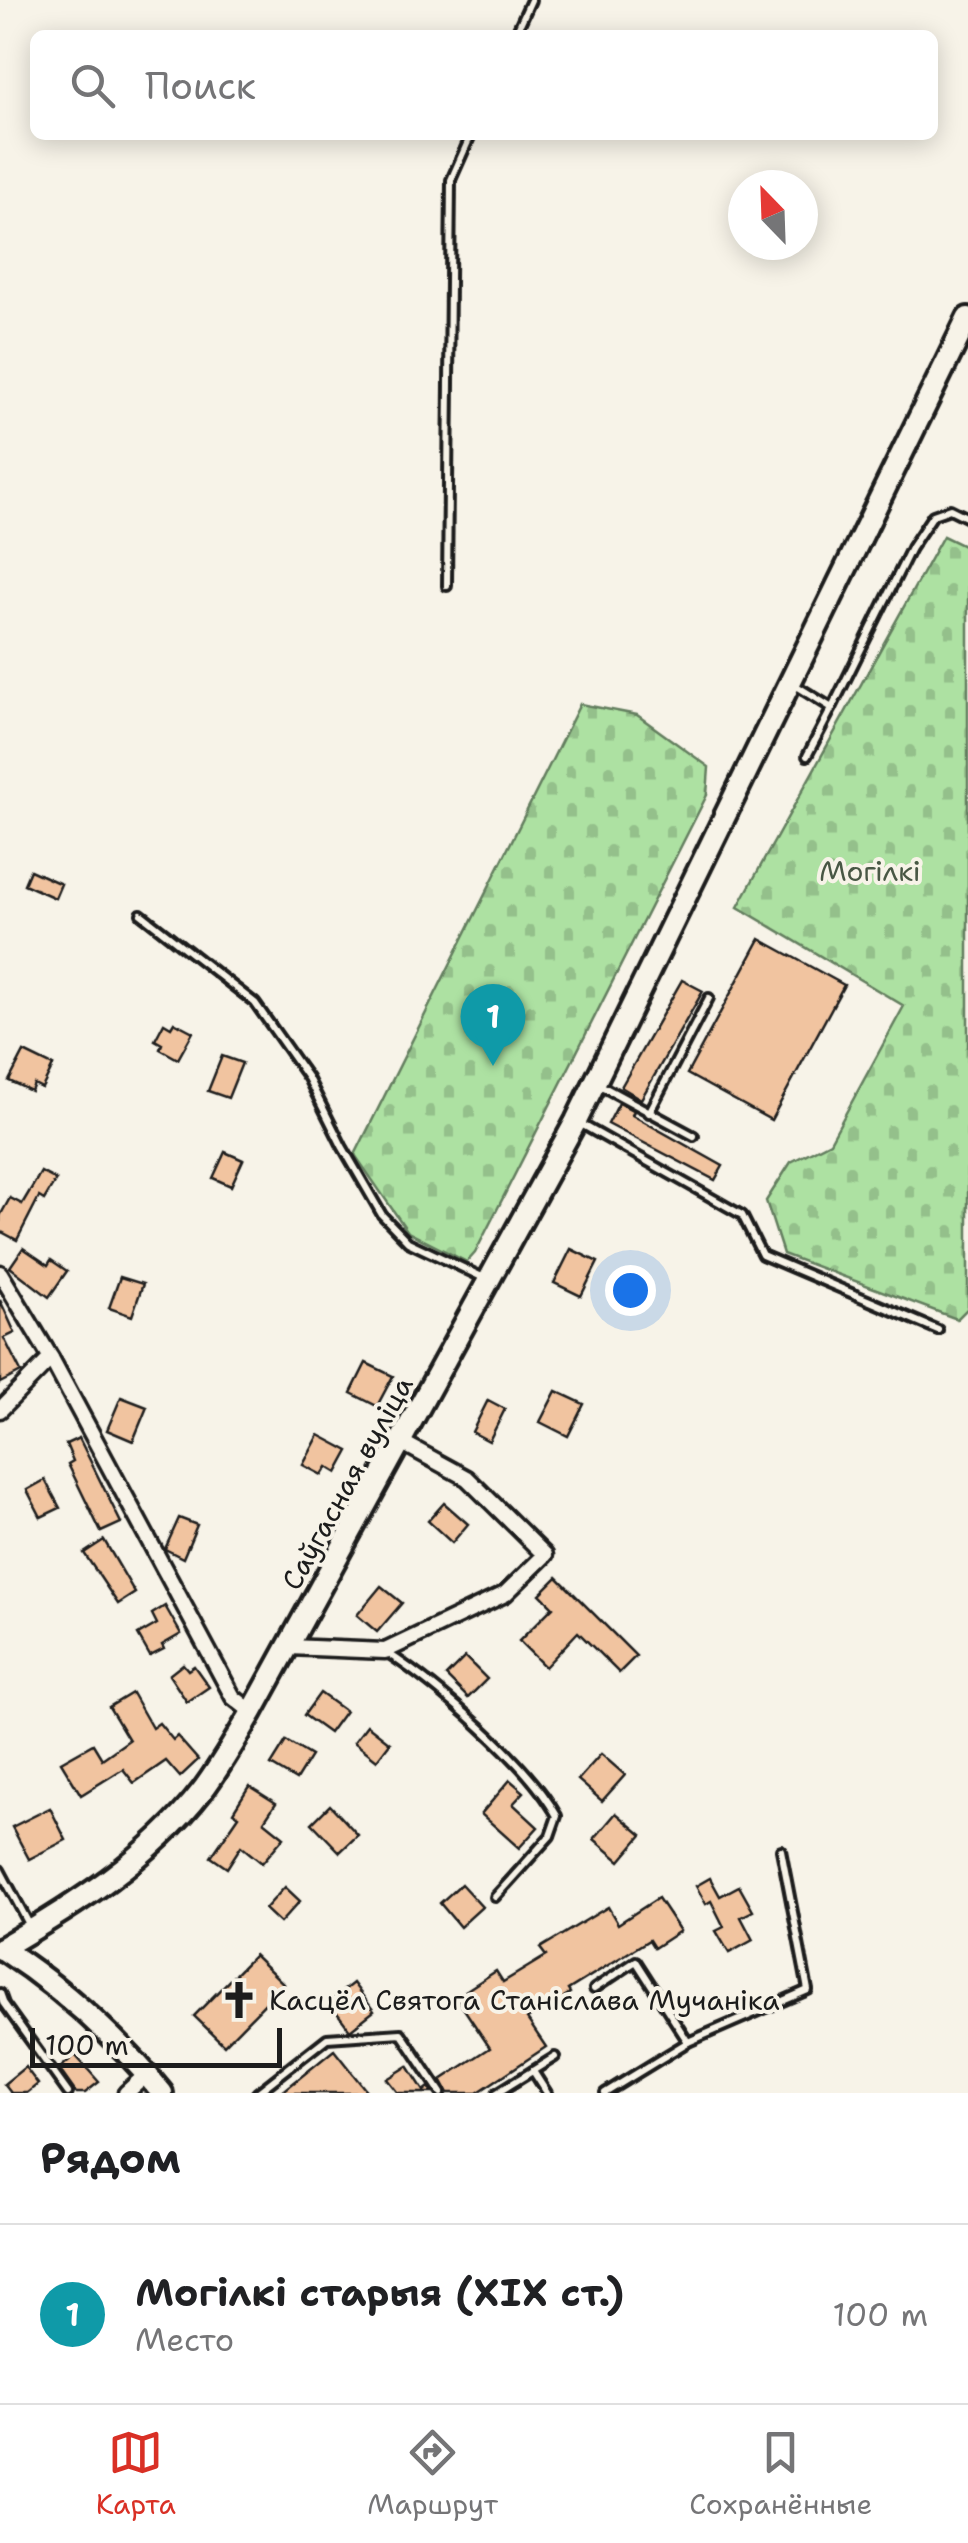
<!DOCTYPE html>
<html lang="ru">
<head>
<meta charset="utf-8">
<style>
	:root { --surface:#fff; --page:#f2f2f2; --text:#202124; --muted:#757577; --line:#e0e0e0; --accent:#d93025 }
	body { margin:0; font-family:"Shantell Sans",sans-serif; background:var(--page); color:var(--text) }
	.compass { position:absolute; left:728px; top:170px; width:90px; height:90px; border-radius:50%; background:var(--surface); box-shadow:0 5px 25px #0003; rotate:337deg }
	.scale { position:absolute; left:30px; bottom:25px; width:252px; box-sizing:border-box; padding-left:10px; border:5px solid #1c1c1c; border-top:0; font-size:28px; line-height:35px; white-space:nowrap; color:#1c1c1c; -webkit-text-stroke:8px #f7f3e8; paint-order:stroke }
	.you { position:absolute; left:630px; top:1290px; width:35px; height:35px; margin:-25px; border:8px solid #fff; border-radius:50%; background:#1a73e8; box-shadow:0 0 0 15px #1a73e833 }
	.badge { display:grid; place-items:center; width:65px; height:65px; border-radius:50%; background:var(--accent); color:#fff; font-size:32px; font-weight:700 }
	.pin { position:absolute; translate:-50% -82px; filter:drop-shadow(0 2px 5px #0008) }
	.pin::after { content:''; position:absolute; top:52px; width:35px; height:30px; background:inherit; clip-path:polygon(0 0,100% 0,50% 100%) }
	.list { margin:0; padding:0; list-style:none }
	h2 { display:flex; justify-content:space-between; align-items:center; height:130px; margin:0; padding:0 40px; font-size:42px }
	h2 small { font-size:32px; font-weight:400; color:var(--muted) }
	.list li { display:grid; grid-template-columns:65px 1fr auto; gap:30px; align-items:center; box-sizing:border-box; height:180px; padding:0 40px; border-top:2px solid var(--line) }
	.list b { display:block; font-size:38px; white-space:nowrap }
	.list p { margin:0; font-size:32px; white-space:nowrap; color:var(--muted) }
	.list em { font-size:32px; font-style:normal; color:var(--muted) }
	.icon { flex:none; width:55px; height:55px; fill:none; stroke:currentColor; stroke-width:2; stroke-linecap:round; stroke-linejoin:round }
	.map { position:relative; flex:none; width:968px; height:2093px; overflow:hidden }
	.search { position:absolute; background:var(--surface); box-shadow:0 5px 25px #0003; left:30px; right:30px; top:30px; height:110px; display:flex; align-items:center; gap:25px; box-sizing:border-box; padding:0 35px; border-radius:15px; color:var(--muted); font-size:38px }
	.sheet { height:310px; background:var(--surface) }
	nav { display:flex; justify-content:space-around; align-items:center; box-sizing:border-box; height:140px; border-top:2px solid var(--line); background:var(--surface); font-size:28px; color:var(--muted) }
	nav a { display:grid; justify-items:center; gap:5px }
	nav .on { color:var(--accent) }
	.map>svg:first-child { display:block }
</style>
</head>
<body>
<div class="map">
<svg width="968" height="2093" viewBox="0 0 968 2093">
	<defs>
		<pattern id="cemetery-stones" width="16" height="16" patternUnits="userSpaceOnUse" patternTransform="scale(2.5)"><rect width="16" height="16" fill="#ade1a2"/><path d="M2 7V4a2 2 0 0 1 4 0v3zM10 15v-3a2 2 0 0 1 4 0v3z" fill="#94c08b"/></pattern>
	</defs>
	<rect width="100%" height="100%" fill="#f7f3e8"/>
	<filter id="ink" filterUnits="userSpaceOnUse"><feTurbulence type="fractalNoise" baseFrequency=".01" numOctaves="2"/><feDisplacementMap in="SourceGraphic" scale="20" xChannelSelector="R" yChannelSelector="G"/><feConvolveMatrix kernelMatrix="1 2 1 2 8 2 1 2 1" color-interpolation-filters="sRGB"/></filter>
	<g filter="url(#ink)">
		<g fill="url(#cemetery-stones)" stroke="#647e5f" stroke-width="2.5">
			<path d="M943,536L968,548V1308L957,1319L783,1254L766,1201L791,1162L830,1142L904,1006L738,907Z"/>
			<path d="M580,704L637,715L709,767L707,795L475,1253L467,1262L408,1232L355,1155Z"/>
		</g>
		<g fill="#f1c4a0" stroke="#1c1c1c" stroke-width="2.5">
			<path d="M30,870L61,884L55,898L24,884Z"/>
			<path d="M760,939L844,985L771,1120L687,1074Z"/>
			<path d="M682,980L703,991L641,1099L621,1087Z"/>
			<path d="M174,1022L193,1032L178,1059L160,1049L162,1044L155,1040L164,1023L171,1027Z"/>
			<path d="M24,1052L53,1066L42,1088L34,1084L31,1091L9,1081Z"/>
			<path d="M222,1056L242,1063L228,1098L208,1091Z"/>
			<path d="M619,1103L634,1111L632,1115L723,1166L715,1180L608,1124Z"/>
			<path d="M225,1152L243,1160L231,1186L213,1178Z"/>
			<path d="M41,1172L56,1180L44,1200L39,1197L17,1240L0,1231V1216L10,1198L22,1204Z"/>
			<path d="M23,1248L48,1265L51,1260L67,1271L49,1297L10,1267Z"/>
			<path d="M571,1249L598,1262L581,1296L554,1283Z"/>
			<path d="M120,1277L143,1284L132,1316L109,1308Z"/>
			<path d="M0,1300L15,1333L4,1338L21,1372L0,1383Z"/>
			<path d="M366,1363L393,1376L377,1406L351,1393Z"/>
			<path d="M556,1391L584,1404L568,1436L540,1422Z"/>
			<path d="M121,1397L147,1407L133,1441L107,1430Z"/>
			<path d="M488,1400L505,1409L489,1441L472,1432Z"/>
			<path d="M319,1435L349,1451L337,1473L327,1467L322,1475L303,1465Z"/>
			<path d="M79,1438L121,1523L101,1532L68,1464L73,1461L66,1444Z"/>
			<path d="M45,1480L60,1508L41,1517L27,1490Z"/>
			<path d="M444,1503L468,1524L452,1543L428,1521Z"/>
			<path d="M179,1518L197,1525L183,1558L165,1549Z"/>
			<path d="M104,1540L135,1593L118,1604L84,1553Z"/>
			<path d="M557,1577L636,1656L619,1673L578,1632L545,1667L519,1641L553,1607L540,1594Z"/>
			<path d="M381,1586L402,1603L377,1632L357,1615Z"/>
			<path d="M165,1606L181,1634L162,1645L164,1649L150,1656L138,1635L157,1624L152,1614Z"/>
			<path d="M465,1657L487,1679L468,1698L446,1676Z"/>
			<path d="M183,1664L188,1670L194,1666L209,1687L187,1702L169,1675Z"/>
			<path d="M132,1693L152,1728L159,1723L173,1740L177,1736L198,1760L180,1777L166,1761L134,1783L123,1769L81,1795L61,1762L93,1744L102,1759L129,1740L109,1707Z"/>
			<path d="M320,1693L345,1711L329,1733L304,1715Z"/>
			<path d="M367,1725L390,1743L377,1760L354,1742Z"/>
			<path d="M286,1741L311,1756L296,1780L271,1765Z"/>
			<path d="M601,1754L625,1775L602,1801L578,1780Z"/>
			<path d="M510,1780L524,1792L513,1804L538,1827L519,1848L481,1814Z"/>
			<path d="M249,1786L276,1803L264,1821L284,1837L262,1863L241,1846L227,1868L211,1857L239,1816L233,1812Z"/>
			<path d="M330,1805L358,1835L340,1852L312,1823Z"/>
			<path d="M50,1808L66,1840L29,1859L12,1827Z"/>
			<path d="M616,1813L642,1835L620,1861L594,1839Z"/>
			<path d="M710,1878L720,1896L739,1886L753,1911L741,1917L753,1940L729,1953L716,1931L724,1927L711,1901L706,1904L696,1886Z"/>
			<path d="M461,1884L482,1907L460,1927L440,1903Z"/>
			<path d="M285,1887L300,1901L280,1923L265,1909Z"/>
			<path d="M658,1898L680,1931L654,1948L649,1940L568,1990L570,1993L564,1997L567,2002L554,2010L551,2005L527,2019L546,2047L477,2093H448L441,2080L490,2048L456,1997L496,1971L503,1982L546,1956L540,1948L608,1907L618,1924Z"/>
			<path d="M254,1955L284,1984L224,2045L194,2016Z"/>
			<path d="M353,1983L374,2011L350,2030L329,2002Z"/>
			<path d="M334,2050L368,2093H281Z"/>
			<path d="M75,2055L99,2082L85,2093H76L59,2069Z"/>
			<path d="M408,2066L424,2091L429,2087L433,2093H398L387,2079Z"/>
			<path d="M25,2067L38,2084L27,2093H11L4,2084Z"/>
		</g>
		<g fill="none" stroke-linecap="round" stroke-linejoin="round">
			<g stroke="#1c1c1c" stroke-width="14">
				<g id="lane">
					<path d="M515,35L531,0"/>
					<path d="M447,586L451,180L471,135"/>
					<path d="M795,685L832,708L807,756"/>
					<path d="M832,708L911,548L933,515L950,509L968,518"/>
					<path d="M141,914L255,1003L308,1078L342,1146L382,1215L408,1242L484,1278"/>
					<path d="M596,1083L694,1136"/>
					<path d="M649,1113L709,998"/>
					<path d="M581,1124L742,1215L762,1255L938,1330"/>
					<path d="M386,1652C438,1686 527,1762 557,1816L550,1836L495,1897"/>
					<path d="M0,1870L30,1926"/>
					<path d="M594,1989L636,1961L688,2042"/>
					<path d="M0,1993L4,2004L68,2093"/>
					<path d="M533,2071L547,2093"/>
					<path d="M257,2093L327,2038L401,2033L441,2093"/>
					<path d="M497,2093L555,2057"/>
					<path d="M605,2093L688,2042L808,1990L781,1850"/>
				</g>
			</g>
			<g stroke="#1c1c1c" stroke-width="21">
				<g id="street">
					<path d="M0,1273L51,1358L233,1697L252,1712"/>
					<path d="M0,1410L51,1358"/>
					<path d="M289,1647L385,1651L505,1594L545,1555L467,1478L401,1442"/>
					<path d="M126,2093L147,2074"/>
				</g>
			</g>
			<g stroke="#1c1c1c" stroke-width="28">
				<g id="secondary">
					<path d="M1,1948C62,1988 116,2036 162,2093"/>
					<path d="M0,1949C74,1906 149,1859 202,1791C221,1766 236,1739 252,1712L576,1121L968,318"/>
				</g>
			</g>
			<use href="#lane" stroke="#f7f3e8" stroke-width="6"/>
			<use href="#street" stroke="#f7f3e8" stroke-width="14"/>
			<use href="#secondary" stroke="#f7f3e8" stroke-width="20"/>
		</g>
	</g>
	<defs>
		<g id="church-bare" transform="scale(3)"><path d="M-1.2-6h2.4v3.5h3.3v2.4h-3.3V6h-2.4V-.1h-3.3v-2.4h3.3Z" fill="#1c1c1c" stroke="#f7f3e8" stroke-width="2.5" paint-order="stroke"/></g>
	</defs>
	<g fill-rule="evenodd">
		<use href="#church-bare" x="239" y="2000"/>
	</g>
	<g text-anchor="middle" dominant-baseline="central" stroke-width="8" stroke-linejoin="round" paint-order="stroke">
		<g font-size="28" fill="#485744" stroke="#f7f3e8">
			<text x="870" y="871">Могілкі</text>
		</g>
		<g font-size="28" fill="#1c1c1c" stroke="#f7f3e8">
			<text transform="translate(347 1483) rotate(-61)">Саўгасная вуліца</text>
		</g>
		<g font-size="28" fill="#1c1c1c" stroke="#f7f3e8" text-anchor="start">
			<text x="269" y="2000">Касцёл Святога Станіслава Мучаніка</text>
		</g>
	</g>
</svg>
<svg class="compass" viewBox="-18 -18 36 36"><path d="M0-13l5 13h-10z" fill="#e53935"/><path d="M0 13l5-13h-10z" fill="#757577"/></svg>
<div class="scale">100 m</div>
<div class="you"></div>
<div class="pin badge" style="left:493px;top:1066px;background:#0f9aa8">1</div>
<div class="search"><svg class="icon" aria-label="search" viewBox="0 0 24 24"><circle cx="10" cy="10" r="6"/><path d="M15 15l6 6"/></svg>Поиск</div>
</div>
<section class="sheet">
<h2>Рядом<small></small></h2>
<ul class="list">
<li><span class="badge" style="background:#0f9aa8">1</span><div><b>Могілкі старыя (XIX ст.)</b><p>Место</p></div><em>100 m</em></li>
</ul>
</section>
<nav>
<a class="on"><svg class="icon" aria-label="map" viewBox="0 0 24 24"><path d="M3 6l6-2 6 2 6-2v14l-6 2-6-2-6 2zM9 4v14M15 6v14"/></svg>Карта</a>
<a><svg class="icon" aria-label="directions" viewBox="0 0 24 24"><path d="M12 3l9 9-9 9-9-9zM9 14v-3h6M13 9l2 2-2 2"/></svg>Маршрут</a>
<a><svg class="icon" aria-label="saved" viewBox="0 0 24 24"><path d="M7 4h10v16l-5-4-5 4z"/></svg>Сохранённые</a>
</nav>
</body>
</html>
